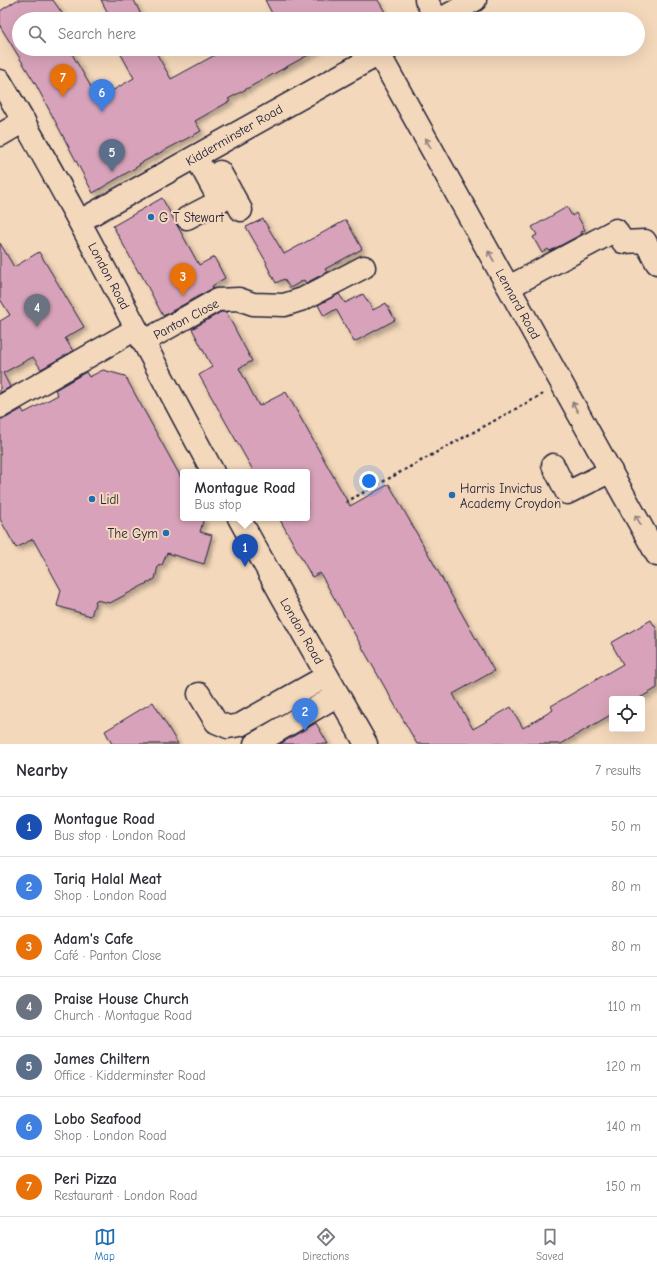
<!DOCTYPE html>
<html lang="en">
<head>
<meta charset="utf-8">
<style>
	:root { --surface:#fff; --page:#f2f2f3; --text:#2b2b33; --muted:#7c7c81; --line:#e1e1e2; --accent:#1f6fb2 }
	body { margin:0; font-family:"Comic Neue",sans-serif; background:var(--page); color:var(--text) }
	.controls { position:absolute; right:12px; bottom:12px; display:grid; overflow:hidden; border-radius:4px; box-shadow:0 4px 16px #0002 }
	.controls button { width:36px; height:36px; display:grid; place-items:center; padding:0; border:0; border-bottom:1px solid var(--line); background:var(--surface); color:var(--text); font:20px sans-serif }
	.you { position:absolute; left:369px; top:481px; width:14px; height:14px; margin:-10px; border:3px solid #fff; border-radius:50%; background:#1a73e8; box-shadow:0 0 0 6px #1a73e833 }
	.badge { display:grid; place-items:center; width:26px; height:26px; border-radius:50%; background:var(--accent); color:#fff; font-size:13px; font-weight:700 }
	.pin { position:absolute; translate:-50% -33px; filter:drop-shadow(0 1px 2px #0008) }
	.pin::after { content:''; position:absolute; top:21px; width:14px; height:12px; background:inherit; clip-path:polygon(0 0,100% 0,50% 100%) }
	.popup { position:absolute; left:180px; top:469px; width:130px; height:52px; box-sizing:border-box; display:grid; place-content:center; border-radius:4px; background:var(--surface); filter:drop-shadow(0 1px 3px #0005); font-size:13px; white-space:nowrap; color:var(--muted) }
	.popup b { font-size:15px; color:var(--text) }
	.popup::after { content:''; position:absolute; left:50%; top:100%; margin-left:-8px; border:8px solid transparent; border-top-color:var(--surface) }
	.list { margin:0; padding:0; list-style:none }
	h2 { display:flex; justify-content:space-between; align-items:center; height:52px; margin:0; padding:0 16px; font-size:17px }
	h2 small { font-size:13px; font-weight:400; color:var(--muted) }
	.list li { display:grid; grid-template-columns:26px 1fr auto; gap:12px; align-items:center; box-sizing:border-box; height:60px; padding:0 16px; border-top:1px solid var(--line) }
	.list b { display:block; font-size:15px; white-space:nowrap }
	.list p { margin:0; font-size:13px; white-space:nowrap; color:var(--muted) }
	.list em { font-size:13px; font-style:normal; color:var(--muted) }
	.icon { flex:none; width:22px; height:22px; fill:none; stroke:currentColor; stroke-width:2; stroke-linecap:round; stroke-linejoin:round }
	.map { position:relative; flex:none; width:657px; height:744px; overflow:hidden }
	.search { position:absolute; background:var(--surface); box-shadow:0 4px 16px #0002; left:12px; right:12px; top:12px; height:44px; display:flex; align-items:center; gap:10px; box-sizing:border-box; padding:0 14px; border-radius:22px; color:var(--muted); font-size:15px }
	.sheet { height:472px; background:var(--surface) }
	nav { display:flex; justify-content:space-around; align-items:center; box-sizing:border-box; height:56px; border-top:1px solid var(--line); background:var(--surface); font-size:11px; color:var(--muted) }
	nav a { display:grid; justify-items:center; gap:2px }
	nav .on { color:var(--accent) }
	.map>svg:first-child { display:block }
</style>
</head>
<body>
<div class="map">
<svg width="657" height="744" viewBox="0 0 657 744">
	<defs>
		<filter id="shadow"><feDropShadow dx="3.5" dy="3.5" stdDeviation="2" flood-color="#0004"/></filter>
	</defs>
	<rect width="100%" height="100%" fill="#f4d8bb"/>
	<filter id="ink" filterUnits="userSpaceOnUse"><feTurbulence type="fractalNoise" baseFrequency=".025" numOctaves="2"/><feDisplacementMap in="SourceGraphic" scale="8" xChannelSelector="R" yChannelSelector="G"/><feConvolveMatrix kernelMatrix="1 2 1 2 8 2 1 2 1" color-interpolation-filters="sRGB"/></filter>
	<g filter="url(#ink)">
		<g fill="#d8a3ba" stroke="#22223b" filter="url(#shadow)">
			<path d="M17,0H53L66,19H19V49H72L74,52L72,54L98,99L134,78L118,49H154L171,79L226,49H319L228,99L230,101L195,121L201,131L139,164L140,165L93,193L35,83L0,26V11Z"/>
			<path d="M101,0H134L143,19H106L110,17Z"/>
			<path d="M265,0H378L385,12L372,19H275Z"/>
			<path d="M162,198L199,265L214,257L225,278L212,286L213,288L163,316L140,272L139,273L113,226Z"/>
			<path d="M567,207L572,216L576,213L585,230L581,232L582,234L550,251L548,249L542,253L533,237L537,235L532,227Z"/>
			<path d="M263,219L284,254L346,220L362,249L325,269L327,272L306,283L304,280L290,288L284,279L276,283L266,264L267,263L246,227Z"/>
			<path d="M0,243L14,267L39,252L84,327L65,338L73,351L41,369L33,357L3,373L10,387L0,393V321L10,315L0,299Z"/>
			<path d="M339,294L345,303L363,294L373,310L386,303L395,320L354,342L336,309L324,316L318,305Z"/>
			<path d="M221,312H226L252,361L239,368L259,406L286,392L350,506L389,484L494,671L453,694L473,729L511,707L523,728L553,710L551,706L623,664L611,643L651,620L657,630V688L638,699H612V714L561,744H417L320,573L312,577L279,518H307V472H254L199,375L212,367L192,329Z"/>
			<path d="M103,370L125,376L183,481V518H204L200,532L212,535L204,564L167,553L162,565L158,566L155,579L110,603L96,600L91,616L57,606L61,590L33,539L16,548L0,519V419L6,418L22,409L24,413L58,395L55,390L86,372L89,377Z"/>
			<path d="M153,702L178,744H112L105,731Z"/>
			<path d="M316,723L328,744H280Z"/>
		</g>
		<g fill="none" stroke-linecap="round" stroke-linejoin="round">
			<g stroke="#22223b" stroke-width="25">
				<g id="minor">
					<path d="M426,0L437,19"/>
					<path d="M441,19L475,0"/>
					<path d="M379,54L657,555"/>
					<path d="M0,81C76,209 142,342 213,472"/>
					<path d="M0,135L24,121"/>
					<path d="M220,172L241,210"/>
					<path d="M187,218L220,201L196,157"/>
					<path d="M80,221L388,49"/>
					<path d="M509,287L616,230L623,242L645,241L657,263"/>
					<path d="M143,342L217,300L239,299L253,304L284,305L303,299L364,267"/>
					<path d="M0,407L136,329"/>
					<path d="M553,465L567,493L611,471"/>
					<path d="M239,518L282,596L366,744"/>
					<path d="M199,694L216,722L228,727L240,725L327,676"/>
					<path d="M255,744L338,695"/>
				</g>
			</g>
			<path stroke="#22223b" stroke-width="2.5" stroke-dasharray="3 3" stroke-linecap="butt" d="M346,502L543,394"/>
			<use href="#minor" stroke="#f4d8bb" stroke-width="22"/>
		</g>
		<defs><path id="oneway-shaft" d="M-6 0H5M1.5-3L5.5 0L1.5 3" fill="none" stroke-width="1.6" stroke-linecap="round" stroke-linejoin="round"/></defs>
		<g stroke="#8b7d7b">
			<use href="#oneway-shaft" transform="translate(428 143) rotate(-119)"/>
			<use href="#oneway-shaft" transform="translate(491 256) rotate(-119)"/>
			<use href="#oneway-shaft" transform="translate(575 407) rotate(-119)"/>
			<use href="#oneway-shaft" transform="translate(638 520) rotate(-119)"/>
		</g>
	</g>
	<g fill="#1f6fb2" stroke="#f4d8bb" stroke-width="1.5">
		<circle cx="151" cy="217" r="4"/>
		<circle cx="452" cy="495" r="4"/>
		<circle cx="92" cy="499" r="4"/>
		<circle cx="166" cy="533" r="4"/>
	</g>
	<g text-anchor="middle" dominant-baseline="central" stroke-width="4" stroke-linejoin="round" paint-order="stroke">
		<g font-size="13" fill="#22223b" stroke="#f4d8bb">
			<text transform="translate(234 135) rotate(-30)">Kidderminster Road</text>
			<text transform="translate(109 276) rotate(62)">London Road</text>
			<text transform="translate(518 304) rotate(61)">Lennard Road</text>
			<text transform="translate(186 319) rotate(-28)">Panton Close</text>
			<text transform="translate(302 631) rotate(60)">London Road</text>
		</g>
		<g font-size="13" fill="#22223b" stroke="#f4d8bb" text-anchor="start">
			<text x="159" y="217">G T Stewart</text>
			<text x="460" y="488">Harris Invictus<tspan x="460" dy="15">Academy Croydon</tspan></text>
			<text x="100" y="499">Lidl</text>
			<text x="158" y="533" text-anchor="end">The Gym</text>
		</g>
	</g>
</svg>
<div class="controls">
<button><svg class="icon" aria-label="locate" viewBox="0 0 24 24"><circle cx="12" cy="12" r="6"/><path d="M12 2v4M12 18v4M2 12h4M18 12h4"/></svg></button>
</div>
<div class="you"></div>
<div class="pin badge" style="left:245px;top:567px;background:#1a4fb4">1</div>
<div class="popup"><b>Montague Road</b>Bus stop</div>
<div class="pin badge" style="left:305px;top:731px;background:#3f7fe0">2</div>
<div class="pin badge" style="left:183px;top:296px;background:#e8710a">3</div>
<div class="pin badge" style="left:37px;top:327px;background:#6b7280">4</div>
<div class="pin badge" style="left:112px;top:172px;background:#5c6f8a">5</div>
<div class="pin badge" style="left:102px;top:112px;background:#3f7fe0">6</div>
<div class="pin badge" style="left:63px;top:97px;background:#e8710a">7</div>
<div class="search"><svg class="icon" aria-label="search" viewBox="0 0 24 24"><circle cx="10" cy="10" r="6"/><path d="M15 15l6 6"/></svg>Search here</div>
</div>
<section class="sheet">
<h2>Nearby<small>7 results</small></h2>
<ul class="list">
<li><span class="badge" style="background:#1a4fb4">1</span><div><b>Montague Road</b><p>Bus stop · London Road</p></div><em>50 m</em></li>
<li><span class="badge" style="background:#3f7fe0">2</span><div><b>Tariq Halal Meat</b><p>Shop · London Road</p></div><em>80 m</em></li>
<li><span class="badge" style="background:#e8710a">3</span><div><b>Adam's Cafe</b><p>Café · Panton Close</p></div><em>80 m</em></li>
<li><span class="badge" style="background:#6b7280">4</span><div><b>Praise House Church</b><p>Church · Montague Road</p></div><em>110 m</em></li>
<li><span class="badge" style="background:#5c6f8a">5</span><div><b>James Chiltern</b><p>Office · Kidderminster Road</p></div><em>120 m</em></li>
<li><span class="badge" style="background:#3f7fe0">6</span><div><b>Lobo Seafood</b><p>Shop · London Road</p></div><em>140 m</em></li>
<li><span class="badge" style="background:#e8710a">7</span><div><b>Peri Pizza</b><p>Restaurant · London Road</p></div><em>150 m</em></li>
</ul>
</section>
<nav>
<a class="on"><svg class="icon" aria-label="map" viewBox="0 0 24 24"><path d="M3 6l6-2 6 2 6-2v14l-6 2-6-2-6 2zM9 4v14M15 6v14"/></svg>Map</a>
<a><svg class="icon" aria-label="directions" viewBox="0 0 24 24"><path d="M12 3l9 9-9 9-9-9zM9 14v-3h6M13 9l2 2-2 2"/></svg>Directions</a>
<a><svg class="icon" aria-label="saved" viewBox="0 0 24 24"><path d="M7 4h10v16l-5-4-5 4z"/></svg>Saved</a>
</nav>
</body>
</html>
